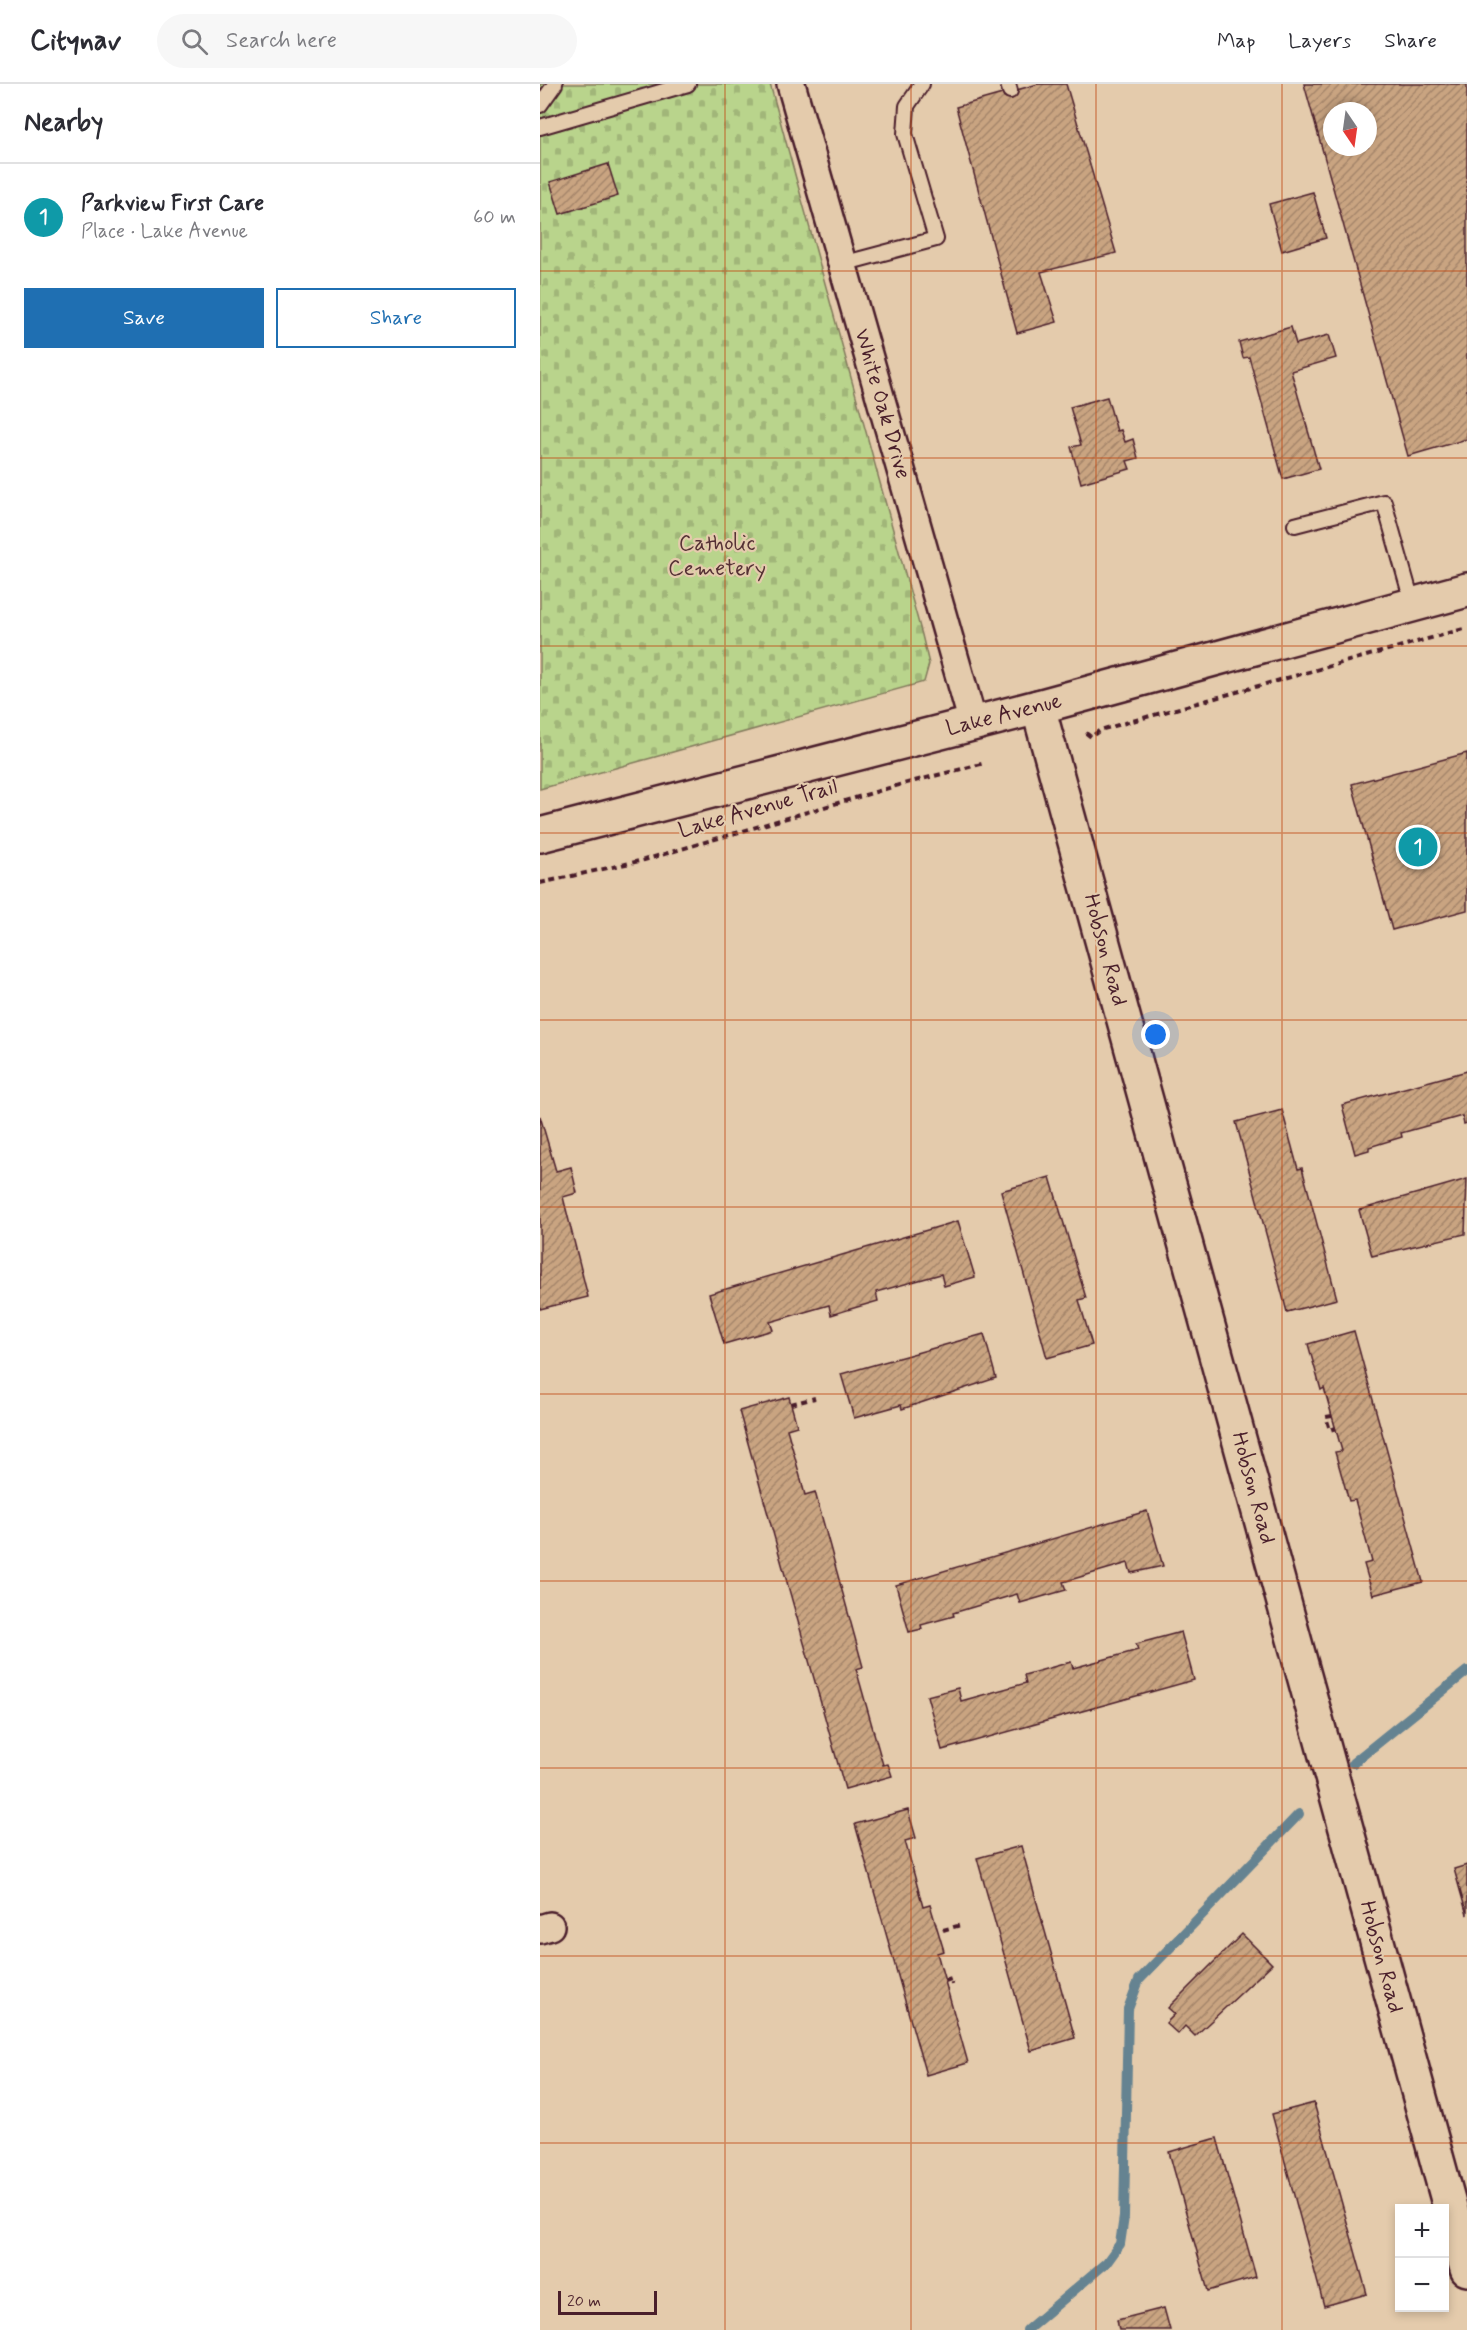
<!DOCTYPE html>
<html lang="en">
<head>
<meta charset="utf-8">
<style>
	:root { --surface:#fff; --page:#f7f7f7; --text:#2b2b33; --muted:#7c7c81; --line:#e1e1e2; --accent:#1f6fb2 }
	body { margin:0; font-family:Mynerve,sans-serif; background:var(--page); color:var(--text) }
	.controls { position:absolute; right:18px; bottom:18px; display:grid; overflow:hidden; border-radius:0px; box-shadow:0 3px 9px #0003 }
	.controls button { width:54px; height:54px; display:grid; place-items:center; padding:0; border:0; border-bottom:2px solid var(--line); background:var(--surface); color:var(--text); font:30px sans-serif }
	.compass { position:absolute; left:783px; top:18px; width:54px; height:54px; border-radius:50%; background:var(--surface); box-shadow:0 3px 9px #0003; rotate:167deg }
	.scale { position:absolute; left:18px; bottom:15px; width:99px; box-sizing:border-box; padding-left:6px; border:3px solid #4a1f2b; border-top:0; font-size:16px; line-height:21px; white-space:nowrap; color:#4a1f2b; -webkit-text-stroke:4px #e4cbac; paint-order:stroke }
	.you { position:absolute; left:616px; top:951px; width:21px; height:21px; margin:-15px; border:4px solid #fff; border-radius:50%; background:#1a73e8; box-shadow:0 0 0 9px #1a73e833 }
	.badge { display:grid; place-items:center; width:39px; height:39px; border-radius:50%; background:var(--accent); color:#fff; font-size:20px; font-weight:700 }
	.pin { position:absolute; translate:-50% -50%; border:3px solid #fff; box-shadow:0 2px 6px #0006 }
	.list { margin:0; padding:0; list-style:none }
	h2 { display:flex; justify-content:space-between; align-items:center; height:78px; margin:0; padding:0 24px; font-size:26px }
	h2 small { font-size:20px; font-weight:400; color:var(--muted) }
	.list li { display:grid; grid-template-columns:39px 1fr auto; gap:18px; align-items:center; box-sizing:border-box; height:108px; padding:0 24px; border-top:2px solid var(--line) }
	.list b { display:block; font-size:22px; white-space:nowrap }
	.list p { margin:0; font-size:20px; white-space:nowrap; color:var(--muted) }
	.list em { font-size:20px; font-style:normal; color:var(--muted) }
	.actions { display:flex; gap:12px; padding:18px 24px }
	.actions a { flex:1; padding:14px 0; border:2px solid var(--accent); border-radius:0px; text-align:center; font-size:21px; color:var(--accent) }
	.actions .main { background:var(--accent); color:#fff }
	.icon { flex:none; width:33px; height:33px; fill:none; stroke:currentColor; stroke-width:2; stroke-linecap:round; stroke-linejoin:round }
	.map { position:relative; flex:none; width:927px; height:2246px; overflow:hidden }
	header { display:flex; align-items:center; gap:36px; box-sizing:border-box; height:84px; padding:0 30px; background:var(--surface); border-bottom:2px solid var(--line) }
	header strong { font-size:28px }
	nav { display:flex; gap:33px; margin-inline-start:auto; font-size:21px }
	.search { width:420px; height:54px; background:var(--page); display:flex; align-items:center; gap:15px; box-sizing:border-box; padding:0 21px; border-radius:33px; color:var(--muted); font-size:22px }
	main { display:flex }
	aside { flex:1; background:var(--surface) }
	.map>svg:first-child { display:block }
</style>
</head>
<body>
<header>
<strong>Citynav</strong>
<div class="search"><svg class="icon" aria-label="search" viewBox="0 0 24 24"><circle cx="10" cy="10" r="6"/><path d="M15 15l6 6"/></svg>Search here</div>
<nav><a>Map</a><a>Layers</a><a>Share</a></nav>
</header>
<main>
<aside>
<h2>Nearby<small></small></h2>
<ul class="list">
<li><span class="badge" style="background:#0f9aa8">1</span><div><b>Parkview First Care</b><p>Place · Lake Avenue</p></div><em>60 m</em></li>
</ul>
<div class="actions"><a class="main">Save</a><a>Share</a></div>
</aside>
<div class="map">
<svg width="927" height="2246" viewBox="0 0 927 2246">
	<defs>
		<pattern id="cemetery-stones" width="16" height="16" patternUnits="userSpaceOnUse" patternTransform="scale(1.5)"><rect width="16" height="16" fill="#b9d48c"/><path d="M2 7V4a2 2 0 0 1 4 0v3zM10 15v-3a2 2 0 0 1 4 0v3z" fill="#a1b679"/></pattern>
		<pattern id="building-hatch" width="6" height="6" patternUnits="userSpaceOnUse" patternTransform="scale(1.5)"><rect width="6" height="6" fill="#c9a481"/><path d="M-1 1l2-2M0 6l6-6M5 7l2-2" fill="none" stroke="#a5856a"/></pattern>
	</defs>
	<rect width="100%" height="100%" fill="#e4cbac"/>
	<filter id="ink" filterUnits="userSpaceOnUse"><feTurbulence type="fractalNoise" baseFrequency=".0167" numOctaves="2"/><feDisplacementMap in="SourceGraphic" scale="12" xChannelSelector="R" yChannelSelector="G"/><feConvolveMatrix kernelMatrix="1 2 1 2 8 2 1 2 1" color-interpolation-filters="sRGB"/></filter>
	<g filter="url(#ink)">
		<path fill="url(#cemetery-stones)" stroke="#827a5c" stroke-width="1.5" d="M0,0H230L382,551L389,580L384,598L0,705Z"/>
		<g fill="none" stroke-linecap="round" stroke-linejoin="round">
			<g stroke="#658391" stroke-width="10">
				<path d="M813,1679L927,1587"/>
				<path d="M487,2246L567,2178L580,2160L584,2133L588,1925L599,1896L759,1730"/>
			</g>
		</g>
		<g fill="url(#building-hatch)" stroke="#4a1f2b" stroke-width="1.5" fill-rule="evenodd">
			<path d="M498,0H526L576,169L501,188L517,238L477,249L416,23Z"/>
			<path d="M764,0H927V355L868,372ZM792,27H828V63H792Z"/>
			<path d="M68,80L78,112L20,130L10,98Z"/>
			<path d="M773,108L786,154L742,167L729,120Z"/>
			<path d="M751,243L756,260L789,251L796,274L751,287L779,385L743,395L709,273L703,274L699,258Z"/>
			<path d="M567,313L577,347L581,346L585,358L593,355L598,374L587,377L590,385L541,399L531,363L541,361L530,323Z"/>
			<path d="M927,669V826L852,846L812,700Z"/>
			<path d="M927,987V1039L924,1040L922,1032L897,1039L861,1049L862,1053L829,1063V1066L815,1070L802,1021Z"/>
			<path d="M742,1026L758,1085L762,1084L797,1215L747,1228L696,1038Z"/>
			<path d="M0,1032L16,1087L31,1083L37,1109L23,1113L48,1213L0,1225Z"/>
			<path d="M510,1093L546,1214L539,1216L552,1261L507,1274L461,1107Z"/>
			<path d="M927,1095L925,1150L832,1172L819,1126Z"/>
			<path d="M418,1137L435,1193L404,1202L401,1190L336,1208L338,1217L307,1226L291,1231L289,1221L230,1238L233,1246L184,1260L169,1210Z"/>
			<path d="M814,1247L883,1498L833,1511L824,1480L832,1478L815,1416L809,1417L795,1368L802,1367L784,1304L781,1306L768,1260Z"/>
			<path d="M444,1250L456,1294L362,1325L361,1321L314,1334L301,1290Z"/>
			<path d="M249,1313L257,1342L247,1345L254,1370L265,1411L275,1408L323,1583L316,1585L343,1681L348,1680L352,1692L305,1705L199,1327Z"/>
			<path d="M607,1427L623,1482L591,1489L588,1479L523,1498L526,1506L480,1519L477,1510L413,1529L414,1532L381,1541L382,1545L369,1548L356,1501Z"/>
			<path d="M641,1548L654,1596L402,1666L387,1612L418,1604L421,1617L486,1599L484,1591L531,1578L533,1584L598,1566L596,1560Z"/>
			<path d="M368,1726L376,1754L365,1757L383,1823L390,1821L404,1867L397,1869L428,1979L386,1991L315,1740Z"/>
			<path d="M481,1762L535,1954L491,1967L437,1774Z"/>
			<path d="M927,1781V1831L914,1785Z"/>
			<path d="M702,1850L732,1880L655,1952L645,1942L638,1950L626,1939L635,1930L628,1924Z"/>
			<path d="M774,2019L827,2210L784,2222L732,2030Z"/>
			<path d="M677,2054L716,2193L668,2207L629,2068Z"/>
			<path d="M624,2224L630,2246H579L577,2236Z"/>
		</g>
		<g fill="none" stroke-linecap="round" stroke-linejoin="round">
			<g stroke="#4a1f2b" stroke-width="18">
				<g id="lane">
					<path d="M468,0L470,7"/>
					<path d="M0,21L15,0"/>
					<path d="M0,43L148,0"/>
					<path d="M302,180L396,155L365,50L367,22L382,0"/>
					<path d="M755,441L844,418L873,521"/>
				</g>
			</g>
			<g stroke="#4a1f2b" stroke-width="32">
				<g id="street">
					<path d="M251,0L433,639"/>
					<path d="M0,1845L10,1842"/>
				</g>
			</g>
			<g stroke="#4a1f2b" stroke-width="38">
				<g id="secondary">
					<path d="M498,623L927,2185"/>
					<path d="M0,751L498,623L927,506"/>
				</g>
			</g>
			<g stroke="#4a1f2b" stroke-width="4" stroke-dasharray="6 4.5" stroke-linecap="butt">
				<path d="M546,649L551,653L560,646L927,544"/>
				<path d="M0,799L104,776L359,701L445,679"/>
				<path d="M251,1320L275,1314"/>
				<path d="M792,1332L786,1333L790,1346L796,1344"/>
				<path d="M403,1846L421,1841"/>
				<path d="M405,1897L411,1895L412,1901"/>
			</g>
			<use href="#lane" stroke="#e4cbac" stroke-width="14"/>
			<use href="#street" stroke="#e4cbac" stroke-width="27"/>
			<use href="#secondary" stroke="#e4cbac" stroke-width="33"/>
		</g>
	</g>
	<path fill="none" stroke="#c04a14" stroke-width="1.5" stroke-opacity="0.55" d="M185,0V2246M371,0V2246M556,0V2246M742,0V2246M0,187H927M0,374H927M0,562H927M0,749H927M0,936H927M0,1123H927M0,1310H927M0,1497H927M0,1684H927M0,1872H927M0,2059H927"/>
	<g text-anchor="middle" dominant-baseline="central" stroke-width="4.5" stroke-linejoin="round" paint-order="stroke">
		<g font-size="22" fill="#4a1f2b" stroke="#e4cbac">
			<text transform="translate(342 320) rotate(74)">White Oak Drive</text>
			<text transform="translate(464 631) rotate(-14)">Lake Avenue</text>
			<text transform="translate(218 725) rotate(-16)">Lake Avenue Trail</text>
			<text transform="translate(565 866) rotate(75)">Hobson Road</text>
			<text transform="translate(713 1404) rotate(75)">Hobson Road</text>
			<text transform="translate(841 1873) rotate(75)">Hobson Road</text>
		</g>
		<g font-size="22" fill="#553135" stroke="#e4cbac">
			<text x="177" y="460">Catholic<tspan x="177" dy="25">Cemetery</tspan></text>
		</g>
	</g>
</svg>
<div class="controls">
<button>+</button>
<button>−</button>
</div>
<svg class="compass" viewBox="-18 -18 36 36"><path d="M0-13l5 13h-10z" fill="#e53935"/><path d="M0 13l5-13h-10z" fill="#7c7c81"/></svg>
<div class="scale">20 m</div>
<div class="you"></div>
<div class="pin badge" style="left:878px;top:763px;background:#0f9aa8">1</div>
</div>
</main>
</body>
</html>
